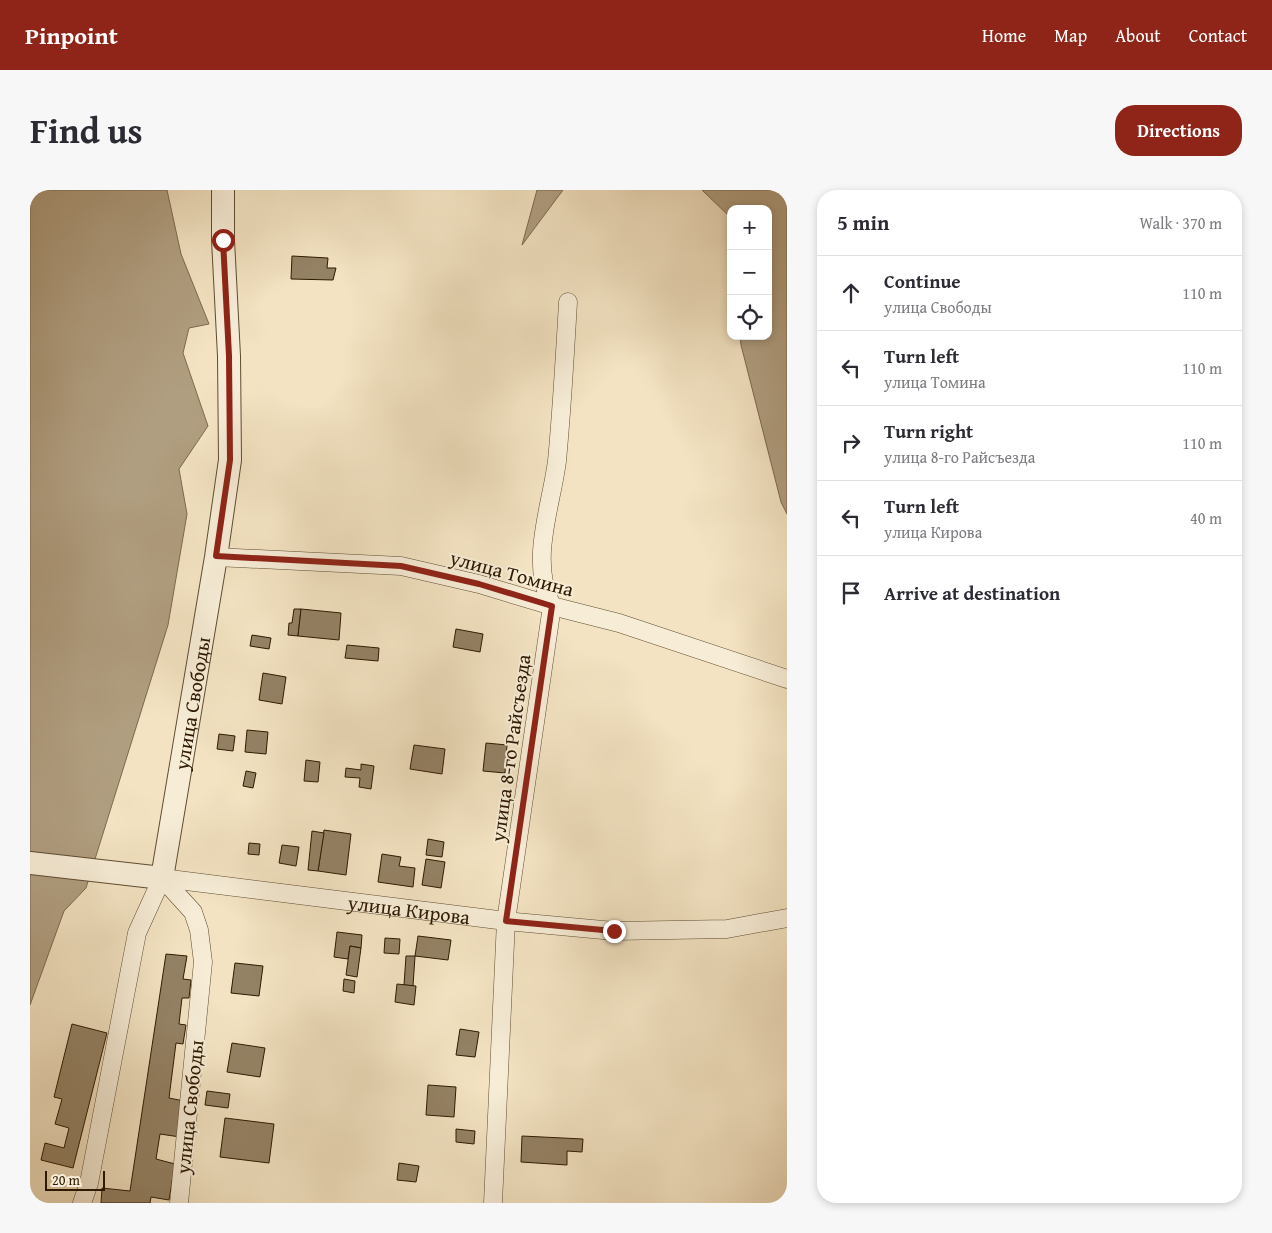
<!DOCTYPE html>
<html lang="en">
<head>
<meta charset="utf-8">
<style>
	:root { --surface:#fff; --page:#f7f7f7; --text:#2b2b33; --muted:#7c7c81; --line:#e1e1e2; --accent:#8f2418 }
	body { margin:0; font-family:"Gentium Book Plus",serif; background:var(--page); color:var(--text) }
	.controls { position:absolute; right:15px; top:15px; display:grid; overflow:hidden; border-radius:10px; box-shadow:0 2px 8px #0003 }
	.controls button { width:45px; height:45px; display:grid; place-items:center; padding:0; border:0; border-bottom:1px solid var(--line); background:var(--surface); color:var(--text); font:25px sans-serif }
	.scale { position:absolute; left:15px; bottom:12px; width:60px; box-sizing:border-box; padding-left:5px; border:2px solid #2e1901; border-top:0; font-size:14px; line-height:18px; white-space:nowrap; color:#2e1901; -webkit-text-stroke:4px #f7edd7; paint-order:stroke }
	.stop { position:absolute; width:15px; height:15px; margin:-11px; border:4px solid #8f2418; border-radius:50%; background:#fff }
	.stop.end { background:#8f2418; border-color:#fff; box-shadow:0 1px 5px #0008 }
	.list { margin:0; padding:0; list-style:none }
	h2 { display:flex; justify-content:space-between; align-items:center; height:65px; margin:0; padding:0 20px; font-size:21px }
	h2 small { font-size:16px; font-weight:400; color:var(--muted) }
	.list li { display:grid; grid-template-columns:32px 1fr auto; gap:15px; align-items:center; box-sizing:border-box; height:75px; padding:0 20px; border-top:1px solid var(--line) }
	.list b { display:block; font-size:19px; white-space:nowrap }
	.list p { margin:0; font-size:16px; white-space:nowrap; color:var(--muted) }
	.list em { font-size:16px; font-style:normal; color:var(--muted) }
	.icon { flex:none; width:28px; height:28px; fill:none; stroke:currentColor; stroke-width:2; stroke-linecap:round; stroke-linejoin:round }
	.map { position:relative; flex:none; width:757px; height:1013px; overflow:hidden; border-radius:20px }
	header { display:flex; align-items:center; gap:30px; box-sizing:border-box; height:70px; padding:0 25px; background:var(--accent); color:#fff }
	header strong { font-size:24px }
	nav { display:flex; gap:28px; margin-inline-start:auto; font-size:18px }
	.intro { display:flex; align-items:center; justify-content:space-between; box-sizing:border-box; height:120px; padding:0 30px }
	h1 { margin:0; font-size:35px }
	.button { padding:12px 22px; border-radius:20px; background:var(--accent); color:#fff; font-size:18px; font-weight:700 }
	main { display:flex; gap:30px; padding:0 30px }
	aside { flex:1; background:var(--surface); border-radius:20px; box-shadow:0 2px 8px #0003 }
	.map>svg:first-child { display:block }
</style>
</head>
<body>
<header>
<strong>Pinpoint</strong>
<nav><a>Home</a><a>Map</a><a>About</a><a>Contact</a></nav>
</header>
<div class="intro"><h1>Find us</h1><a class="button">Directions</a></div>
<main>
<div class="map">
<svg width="757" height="1013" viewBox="0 0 757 1013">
	<rect width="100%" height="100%" fill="#f3e3c2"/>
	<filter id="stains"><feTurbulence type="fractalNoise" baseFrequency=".004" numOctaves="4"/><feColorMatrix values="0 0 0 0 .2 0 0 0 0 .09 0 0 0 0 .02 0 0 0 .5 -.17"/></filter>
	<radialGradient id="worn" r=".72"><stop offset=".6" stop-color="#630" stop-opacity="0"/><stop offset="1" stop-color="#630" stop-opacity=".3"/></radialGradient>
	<g fill="#b09e80" stroke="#7c694d">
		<path d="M0,0H137L151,64L179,134L159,138L153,163L178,236L149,279L157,324L138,435L56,698L34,721L0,815Z"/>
		<path d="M507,0H533L492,55Z"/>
		<path d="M672,0H757V324L751,312L711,155L710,146H738V19H701V28Z"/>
	</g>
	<g fill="#948265" stroke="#2e1901">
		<path d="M262,66L298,68L297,78H306L303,90L261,89Z"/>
		<path d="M264,419H271L268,446L258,445L259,433H262Z"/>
		<path d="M271,419L311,423L309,450L268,446Z"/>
		<path d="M426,439L453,444L450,462L423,457Z"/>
		<path d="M222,445L241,448L239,459L220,456Z"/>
		<path d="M317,455L349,458L348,471L315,468Z"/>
		<path d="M233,483L256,487L252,514L229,510Z"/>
		<path d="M217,540L238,542L236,564L215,562Z"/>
		<path d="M189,544L205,546L203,561L187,559Z"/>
		<path d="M456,553L477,555L475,583L453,581Z"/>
		<path d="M384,555L415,559L412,584L380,579Z"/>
		<path d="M276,570L290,572L288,592L274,591Z"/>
		<path d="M331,574L344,576L341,599L329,597L330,588L315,587L316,578L331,580Z"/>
		<path d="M216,581L226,583L223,598L213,596Z"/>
		<path d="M294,640L321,644L316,685L288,681Z"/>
		<path d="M282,641L294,643L288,681L278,680Z"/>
		<path d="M398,649L414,652L412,667L396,665Z"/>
		<path d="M219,653L230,654L229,665L218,664Z"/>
		<path d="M252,655L269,657L266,676L249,673Z"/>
		<path d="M352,664L371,667L369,676L385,678L383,697L348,692Z"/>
		<path d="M396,669L415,672L411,698L392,695Z"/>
		<path d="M307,742L332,745L331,758L320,756L318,769L304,767Z"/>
		<path d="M388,746L421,750L418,770L385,766Z"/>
		<path d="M355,748L370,749L369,764L354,763Z"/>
		<path d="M320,756L331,758L327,787L316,785Z"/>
		<path d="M136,764L157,766L153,789L161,790L159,808H152L149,834L156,835L153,854L146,853L139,908L154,911L150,947L130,944L126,969L145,974L139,1010L121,1007L120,1013H71L72,998L100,1001Z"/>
		<path d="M376,766H385L383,796L374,795Z"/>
		<path d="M205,773L233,776L229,806L201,803Z"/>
		<path d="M314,789L325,791L324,803L313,801Z"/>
		<path d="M367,794L386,796L384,815L365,812Z"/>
		<path d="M42,834L77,843L43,978L11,970L15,953L34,958L39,938L25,934L32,909L24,907Z"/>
		<path d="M430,839L449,842L445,867L426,865Z"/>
		<path d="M202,853L235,858L230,887L197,882Z"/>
		<path d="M398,895L426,897L424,927L396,925Z"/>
		<path d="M177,901L200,904L198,918L175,915Z"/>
		<path d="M195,928L244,934L239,973L190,967Z"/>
		<path d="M426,939L445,941L444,954L426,952Z"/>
		<path d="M492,946L553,949L552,962L537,961V975L491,972Z"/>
		<path d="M369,973L389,976L386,992L367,990Z"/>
	</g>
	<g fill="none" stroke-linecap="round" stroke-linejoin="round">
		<g stroke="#5f4c31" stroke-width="19">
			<g id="minor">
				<path d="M186,367L371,376L449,394L522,416L589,433L757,489"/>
				<path id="s1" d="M132,688L476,731L584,741L697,739L757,728"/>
				<path d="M132,688L163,722L169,740L173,772L149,1013"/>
				<path d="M52,1013L59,993L107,743L132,688"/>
				<path d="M463,1013L476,731L522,416C499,371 521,318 527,271C532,218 535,165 538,112"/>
			</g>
		</g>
		<g stroke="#5f4c31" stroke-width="24">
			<g id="tertiary">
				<path id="s2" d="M0,673L132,688L186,367L200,270L199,166L193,50V0"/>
			</g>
		</g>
		<use href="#minor" stroke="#f7edd7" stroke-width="18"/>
		<use href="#tertiary" stroke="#f7edd7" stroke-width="22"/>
	</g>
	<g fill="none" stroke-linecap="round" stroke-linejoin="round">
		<path stroke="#8f2418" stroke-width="6" d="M193,50L199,166L200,270L186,366L371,376L449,394L522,416L476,731L584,741"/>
	</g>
	<g text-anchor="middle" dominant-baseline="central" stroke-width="4" stroke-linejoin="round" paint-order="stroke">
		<g font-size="20" fill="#2e1901" stroke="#f7edd7">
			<text transform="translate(482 383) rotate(15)">улица Томина</text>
			<text stroke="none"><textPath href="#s2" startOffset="310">улица Свободы</textPath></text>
			<text transform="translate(480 558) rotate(-82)">улица 8-го Райсъезда</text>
			<text stroke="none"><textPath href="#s1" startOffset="249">улица Кирова</textPath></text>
			<text transform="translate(159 917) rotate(-84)">улица Свободы</text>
		</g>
	</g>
	<rect width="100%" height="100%" filter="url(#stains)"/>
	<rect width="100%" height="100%" fill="url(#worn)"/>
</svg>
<div class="controls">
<button>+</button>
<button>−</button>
<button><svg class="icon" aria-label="locate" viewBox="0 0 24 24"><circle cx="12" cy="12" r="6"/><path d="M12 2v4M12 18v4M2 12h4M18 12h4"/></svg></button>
</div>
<div class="scale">20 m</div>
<div class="stop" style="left:193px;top:50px"></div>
<div class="stop end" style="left:584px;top:741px"></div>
</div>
<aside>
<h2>5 min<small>Walk · 370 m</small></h2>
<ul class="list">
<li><svg class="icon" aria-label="ahead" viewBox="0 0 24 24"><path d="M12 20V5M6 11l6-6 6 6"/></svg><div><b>Continue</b><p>улица Свободы</p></div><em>110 m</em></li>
<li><svg class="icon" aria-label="left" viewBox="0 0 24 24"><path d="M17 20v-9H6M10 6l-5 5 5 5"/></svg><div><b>Turn left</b><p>улица Томина</p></div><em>110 m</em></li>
<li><svg class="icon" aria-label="right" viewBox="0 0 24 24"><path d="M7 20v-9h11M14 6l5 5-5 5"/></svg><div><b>Turn right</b><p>улица 8-го Райсъезда</p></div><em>110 m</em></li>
<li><svg class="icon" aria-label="left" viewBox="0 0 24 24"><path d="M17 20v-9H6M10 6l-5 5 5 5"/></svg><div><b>Turn left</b><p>улица Кирова</p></div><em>40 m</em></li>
<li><svg class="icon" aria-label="arrive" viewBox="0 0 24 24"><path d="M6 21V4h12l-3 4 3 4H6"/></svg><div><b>Arrive at destination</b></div></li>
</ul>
</aside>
</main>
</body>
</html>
